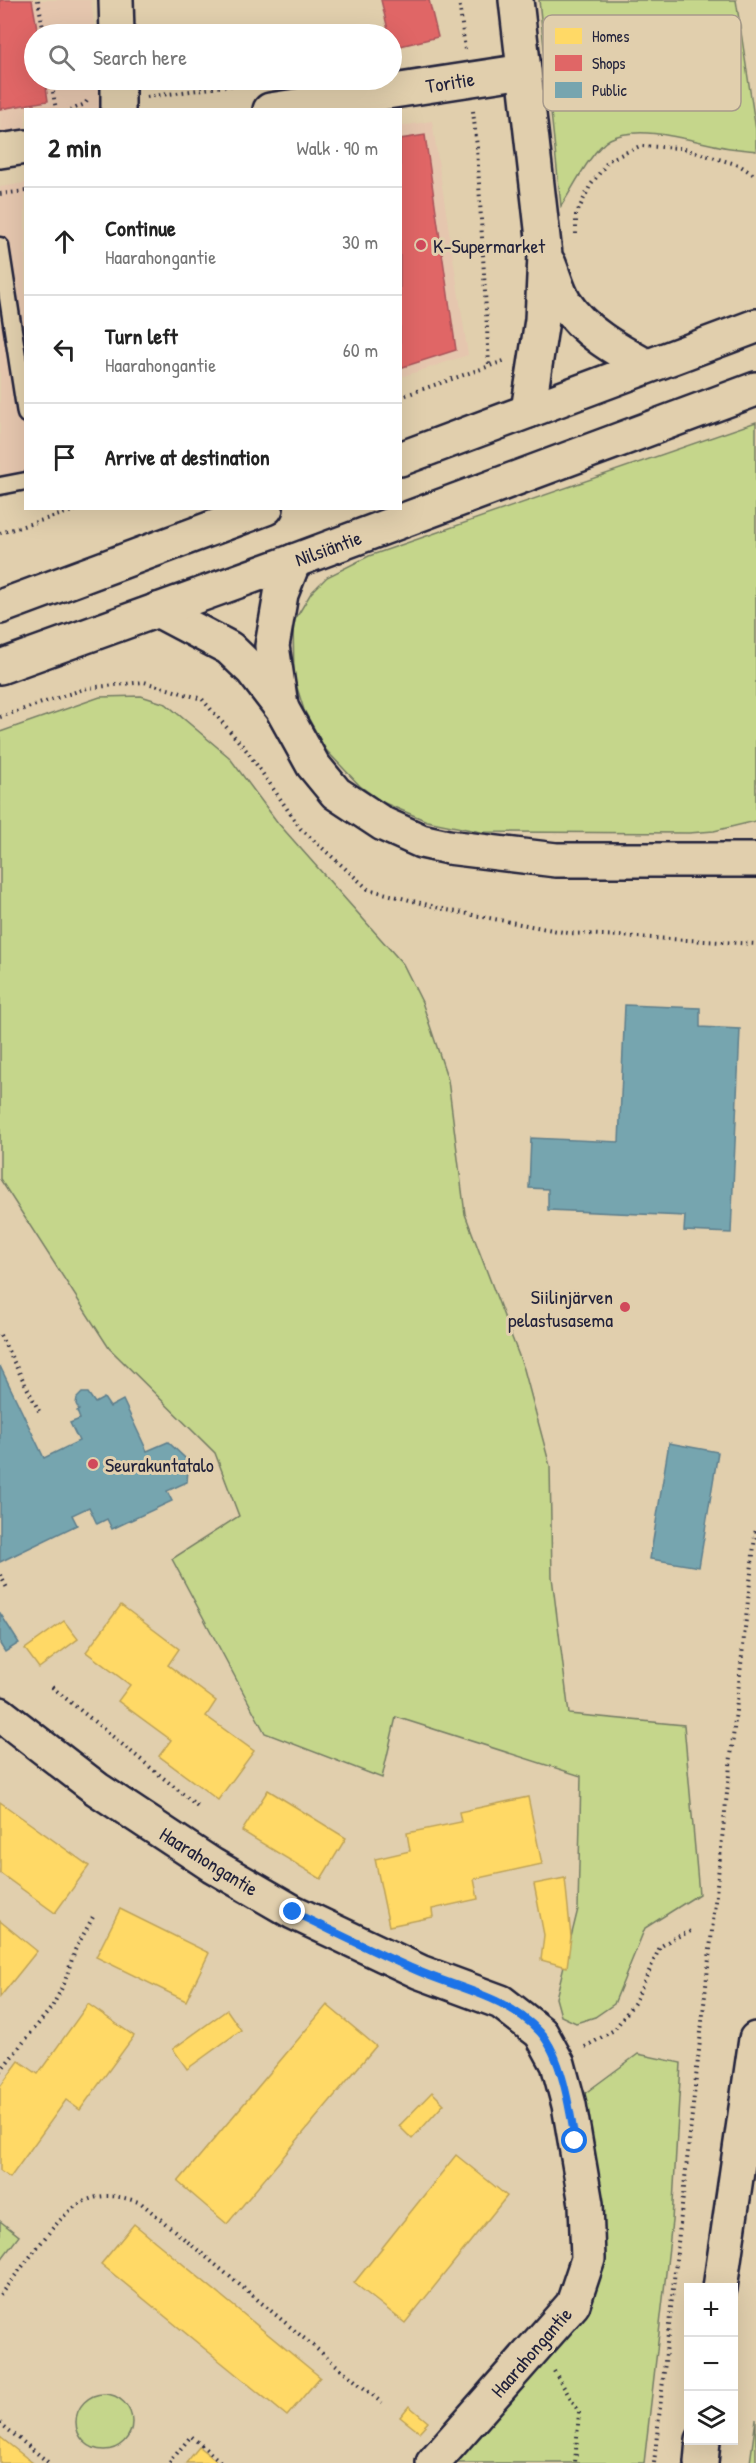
<!DOCTYPE html>
<html lang="en">
<head>
<meta charset="utf-8">
<style>
	:root { --surface:#fff; --page:#f2f2f2; --text:#222; --muted:#767676; --line:#e0e0e0 }
	body { margin:0; font-family:"Patrick Hand",sans-serif; background:var(--page); color:var(--text) }
	.controls { position:absolute; right:18px; bottom:18px; display:grid; overflow:hidden; border-radius:0px; box-shadow:0 6px 24px #0002 }
	.controls button { width:54px; height:54px; display:grid; place-items:center; padding:0; border:0; border-bottom:2px solid var(--line); background:var(--surface); color:var(--text); font:30px sans-serif }
	.stop { position:absolute; width:18px; height:18px; margin:-14px; border:4px solid #1a73e8; border-radius:50%; background:#fff }
	.stop.end { background:#1a73e8; border-color:#fff; box-shadow:0 2px 6px #0008 }
	.list { margin:0; padding:0; list-style:none }
	h2 { display:flex; justify-content:space-between; align-items:center; height:78px; margin:0; padding:0 24px; font-size:26px }
	h2 small { font-size:20px; font-weight:400; color:var(--muted) }
	.list li { display:grid; grid-template-columns:39px 1fr auto; gap:18px; align-items:center; box-sizing:border-box; height:108px; padding:0 24px; border-top:2px solid var(--line) }
	.list b { display:block; font-size:22px; white-space:nowrap }
	.list p { margin:0; font-size:20px; white-space:nowrap; color:var(--muted) }
	.list em { font-size:20px; font-style:normal; color:var(--muted) }
	.icon { flex:none; width:33px; height:33px; fill:none; stroke:currentColor; stroke-width:2; stroke-linecap:round; stroke-linejoin:round }
	.map { position:relative; flex:none; width:756px; height:2463px; overflow:hidden }
	.search { position:absolute; background:var(--surface); box-shadow:0 6px 24px #0002; left:24px; top:24px; width:378px; height:66px; display:flex; align-items:center; gap:15px; box-sizing:border-box; padding:0 21px; border-radius:33px; color:var(--muted); font-size:22px }
	.panel { position:absolute; background:var(--surface); box-shadow:0 6px 24px #0002; left:24px; top:108px; width:378px; height:402px; border-radius:0px }
	.map>svg:first-child { display:block }
</style>
</head>
<body>
<div class="map">
<svg width="756" height="2463" viewBox="0 0 756 2463">
	<rect width="100%" height="100%" fill="#e1cfad"/>
	<filter id="ink" filterUnits="userSpaceOnUse"><feTurbulence type="fractalNoise" baseFrequency=".0167" numOctaves="2"/><feDisplacementMap in="SourceGraphic" scale="12" xChannelSelector="R" yChannelSelector="G"/><feConvolveMatrix kernelMatrix="1 2 1 2 8 2 1 2 1" color-interpolation-filters="sRGB"/></filter>
	<g filter="url(#ink)">
		<g fill="#e5c6ae">
			<path d="M0,0H91L95,34H34V80H101L105,109L26,110L25,135L0,138Z"/>
			<path d="M432,121L468,355L401,377V126Z"/>
			<path d="M25,183V472L0,491V187Z"/>
		</g>
		<g fill="#c5d68b" stroke="#747c63" stroke-width="1.5">
			<path d="M539,0H736L756,130V151C744,149 731,149 719,146C689,140 639,124 610,139C592,149 573,188 561,206Z"/>
			<path d="M756,422V821L714,831L689,833L481,832L427,821L382,802L360,786L326,750L304,710L294,678L293,623L311,593L327,577L369,556Z"/>
			<path d="M141,696L166,704L229,757L278,823L403,964L422,1002L448,1080L465,1214L524,1369L550,1466L552,1577L569,1714L684,1725L699,1894L645,1928L614,2004L595,2017L576,2023L561,2016L556,1998L578,1909L581,1776L396,1717L382,1778L265,1733L172,1559L239,1516L215,1453L109,1348L0,1179V732L100,697Z"/>
			<path d="M638,2054L681,2063L672,2221L644,2463H433L573,2304L569,2105Z"/>
			<path d="M0,2221L19,2236L0,2261Z"/>
			<circle cx="104" cy="2422" r="28"/>
			<path d="M756,2419V2463H750Z"/>
		</g>
		<g fill="#ffd966" stroke="#bda259" stroke-width="1.5">
			<path d="M121,1605L179,1649L168,1665L216,1701L206,1716L254,1751L218,1800L159,1756L171,1740L118,1701L130,1685L86,1652Z"/>
			<path d="M64,1621L78,1639L39,1668L25,1649Z"/>
			<path d="M268,1790L346,1838L321,1879L242,1831Z"/>
			<path d="M528,1797L542,1864L474,1879L478,1899L432,1909L433,1917L389,1926L375,1859L410,1851L407,1833L461,1822L459,1812Z"/>
			<path d="M0,1802L89,1866L55,1913L0,1873Z"/>
			<path d="M565,1878L571,1937L567,1967L541,1960L544,1935L534,1884Z"/>
			<path d="M120,1909L209,1953L186,2001L96,1957Z"/>
			<path d="M0,1921L37,1951L0,1997Z"/>
			<path d="M88,2004L134,2036L80,2110L66,2100L10,2178L0,2171V2087L19,2061L38,2074Z"/>
			<path d="M327,2005L376,2046L227,2224L178,2182Z"/>
			<path d="M227,2010L241,2030L187,2069L173,2049Z"/>
			<path d="M432,2092L444,2104L412,2139L399,2126Z"/>
			<path d="M456,2155L507,2196L405,2323L354,2283Z"/>
			<path d="M134,2224L320,2377L287,2416L101,2264Z"/>
			<path d="M409,2406L428,2422L419,2432L400,2417Z"/>
			<path d="M0,2437L33,2463H0Z"/>
			<path d="M199,2447L219,2463H186Z"/>
		</g>
		<g fill="#e06666" stroke="#a75259" stroke-width="1.5">
			<path d="M0,0H32L38,34H34V80H45L48,101L0,109Z"/>
			<path d="M381,0H429L438,37L392,48V34H389Z"/>
			<path d="M425,135L456,350L400,368V139Z"/>
		</g>
		<g fill="#76a5af" stroke="#5d7e8c" stroke-width="1.5">
			<path d="M625,1005L700,1008V1027L740,1029L731,1233L684,1231L685,1216L548,1210V1189L529,1188L531,1138L619,1142Z"/>
			<path d="M0,1366L44,1458L79,1441L70,1423L80,1419L77,1411L79,1410L76,1404L77,1398L82,1393H88L95,1403L104,1398L110,1407L123,1400L147,1451L168,1442L185,1458L188,1470L187,1482L167,1491L172,1501L112,1529L107,1519L97,1524L89,1507L72,1515L77,1525L0,1562Z"/>
			<path d="M669,1443L718,1452L699,1567L650,1559Z"/>
			<path d="M0,1613L19,1643L5,1652L0,1644Z"/>
		</g>
		<g fill="none" stroke-linecap="round" stroke-linejoin="round">
			<g stroke="#22223b" stroke-width="21">
				<g id="lane">
					<path d="M0,246L26,414"/>
					<path d="M0,486L26,481"/>
				</g>
			</g>
			<g stroke="#22223b" stroke-width="38">
				<g id="street">
					<path d="M116,0L117,34"/>
					<path d="M118,110V80"/>
					<path d="M270,110L524,71"/>
					<path d="M0,151L26,147"/>
					<path d="M0,1714L97,1789L212,1865L293,1912L420,1972L501,2002L541,2033L558,2064L569,2105L586,2204L588,2259L573,2304L433,2463"/>
				</g>
			</g>
			<g stroke="#22223b" stroke-width="38">
				<g id="secondary">
					<path d="M720,2288L756,2039"/>
					<path d="M701,2463L703,2440"/>
				</g>
			</g>
			<g stroke="#22223b" stroke-width="38">
				<g id="primary">
					<path d="M516,0L545,255L542,320L528,411"/>
					<path d="M549,264C554,276 558,292 565,303C584,332 617,350 646,366"/>
					<path d="M400,459L756,326"/>
					<path d="M0,607L266,508"/>
					<path d="M157,610L229,648L252,670L282,709L313,765L336,793L383,824L421,841L448,847L556,860H756"/>
					<path d="M0,667L294,561L756,389"/>
					<path d="M281,705L272,646L281,594L294,561"/>
				</g>
			</g>
			<g stroke="#22223b" stroke-width="4" stroke-dasharray="1.5 4.5" stroke-linecap="butt">
				<path d="M38,0L44,34"/>
				<path d="M459,0L465,50"/>
				<path d="M51,80L56,110"/>
				<path d="M147,97L255,82"/>
				<path d="M70,110L85,104L87,101"/>
				<path d="M473,111L477,147L489,365"/>
				<path d="M0,194L26,191"/>
				<path d="M576,234V215L590,186L609,160L640,146L681,148L739,165L756,176"/>
				<path d="M400,397L504,361"/>
				<path d="M0,533L82,508"/>
				<path d="M0,717L87,688L144,682L202,699L247,751L301,829L368,889L447,910L568,933L756,944"/>
				<path d="M0,1335L39,1411"/>
				<path d="M0,1575L7,1588"/>
				<path d="M52,1687L200,1808"/>
				<path d="M585,2047L614,2030L635,2002L660,1947L672,1939L691,1931"/>
				<path d="M0,2071L52,2007L64,1984L75,1950L93,1917"/>
				<path d="M0,2295C13,2278 27,2261 40,2244C70,2206 90,2184 141,2203L382,2403"/>
				<path d="M554,2371L579,2412L575,2463"/>
				<path d="M0,2423L49,2463"/>
				<path d="M169,2463L191,2436L222,2463"/>
				<path d="M654,2463L756,1527"/>
			</g>
			<use href="#lane" stroke="#e1cfad" stroke-width="16"/>
			<use href="#street" stroke="#e1cfad" stroke-width="33"/>
			<use href="#secondary" stroke="#e1cfad" stroke-width="33"/>
			<use href="#primary" stroke="#e1cfad" stroke-width="33"/>
		</g>
	</g>
	<g fill="none" stroke-linecap="round" stroke-linejoin="round" filter="url(#ink)">
		<path stroke="#1a73e8" stroke-width="8" d="M293,1912C335,1932 376,1953 418,1971C462,1990 506,1996 540,2032C562,2056 570,2110 575,2141"/>
	</g>
	<g fill="#d1495b" stroke="#e1cfad" stroke-width="2">
		<circle cx="421" cy="245" r="6"/>
		<circle cx="625" cy="1307" r="6"/>
		<circle cx="93" cy="1464" r="6"/>
	</g>
	<g text-anchor="middle" dominant-baseline="central" stroke-width="6" stroke-linejoin="round" paint-order="stroke">
		<g font-size="20" fill="#22223b" stroke="#e1cfad">
			<text transform="translate(450 82) rotate(-9)">Toritie</text>
			<text transform="translate(328 548) rotate(-20)">Nilsiäntie</text>
			<text transform="translate(209 1861) rotate(32)">Haarahongantie</text>
			<text transform="translate(531 2352) rotate(-49)">Haarahongantie</text>
		</g>
		<g font-size="20" fill="#22223b" stroke="#e1cfad" text-anchor="start">
			<text x="433" y="245">K-Supermarket</text>
			<text x="613" y="1296" text-anchor="end">Siilinjärven<tspan x="613" dy="23">pelastusasema</tspan></text>
			<text x="105" y="1464">Seurakuntatalo</text>
		</g>
	</g>
	<rect x="543" y="15" width="198" height="96" rx="9" fill="#e1cfad" stroke="#a89b8b" stroke-width="1.5"/>
	<rect x="555" y="28" width="27" height="16" fill="#ffd966"/>
	<rect x="555" y="55" width="27" height="16" fill="#e06666"/>
	<rect x="555" y="82" width="27" height="16" fill="#76a5af"/>
	<g font-size="16" fill="#22223b">
		<text x="592" y="42">Homes</text>
		<text x="592" y="69">Shops</text>
		<text x="592" y="96">Public</text>
	</g>
</svg>
<div class="controls">
<button>+</button>
<button>−</button>
<button><svg class="icon" aria-label="layers" viewBox="0 0 24 24"><path d="M12 4l9 5-9 5-9-5zM3 14l9 5 9-5"/></svg></button>
</div>
<div class="stop" style="left:575px;top:2141px"></div>
<div class="stop end" style="left:293px;top:1912px"></div>
<div class="search"><svg class="icon" aria-label="search" viewBox="0 0 24 24"><circle cx="10" cy="10" r="6"/><path d="M15 15l6 6"/></svg>Search here</div>
<section class="panel">
<h2>2 min<small>Walk · 90 m</small></h2>
<ul class="list">
<li><svg class="icon" aria-label="ahead" viewBox="0 0 24 24"><path d="M12 20V5M6 11l6-6 6 6"/></svg><div><b>Continue</b><p>Haarahongantie</p></div><em>30 m</em></li>
<li><svg class="icon" aria-label="left" viewBox="0 0 24 24"><path d="M17 20v-9H6M10 6l-5 5 5 5"/></svg><div><b>Turn left</b><p>Haarahongantie</p></div><em>60 m</em></li>
<li><svg class="icon" aria-label="arrive" viewBox="0 0 24 24"><path d="M6 21V4h12l-3 4 3 4H6"/></svg><div><b>Arrive at destination</b></div></li>
</ul>
</section>
</div>
</body>
</html>
